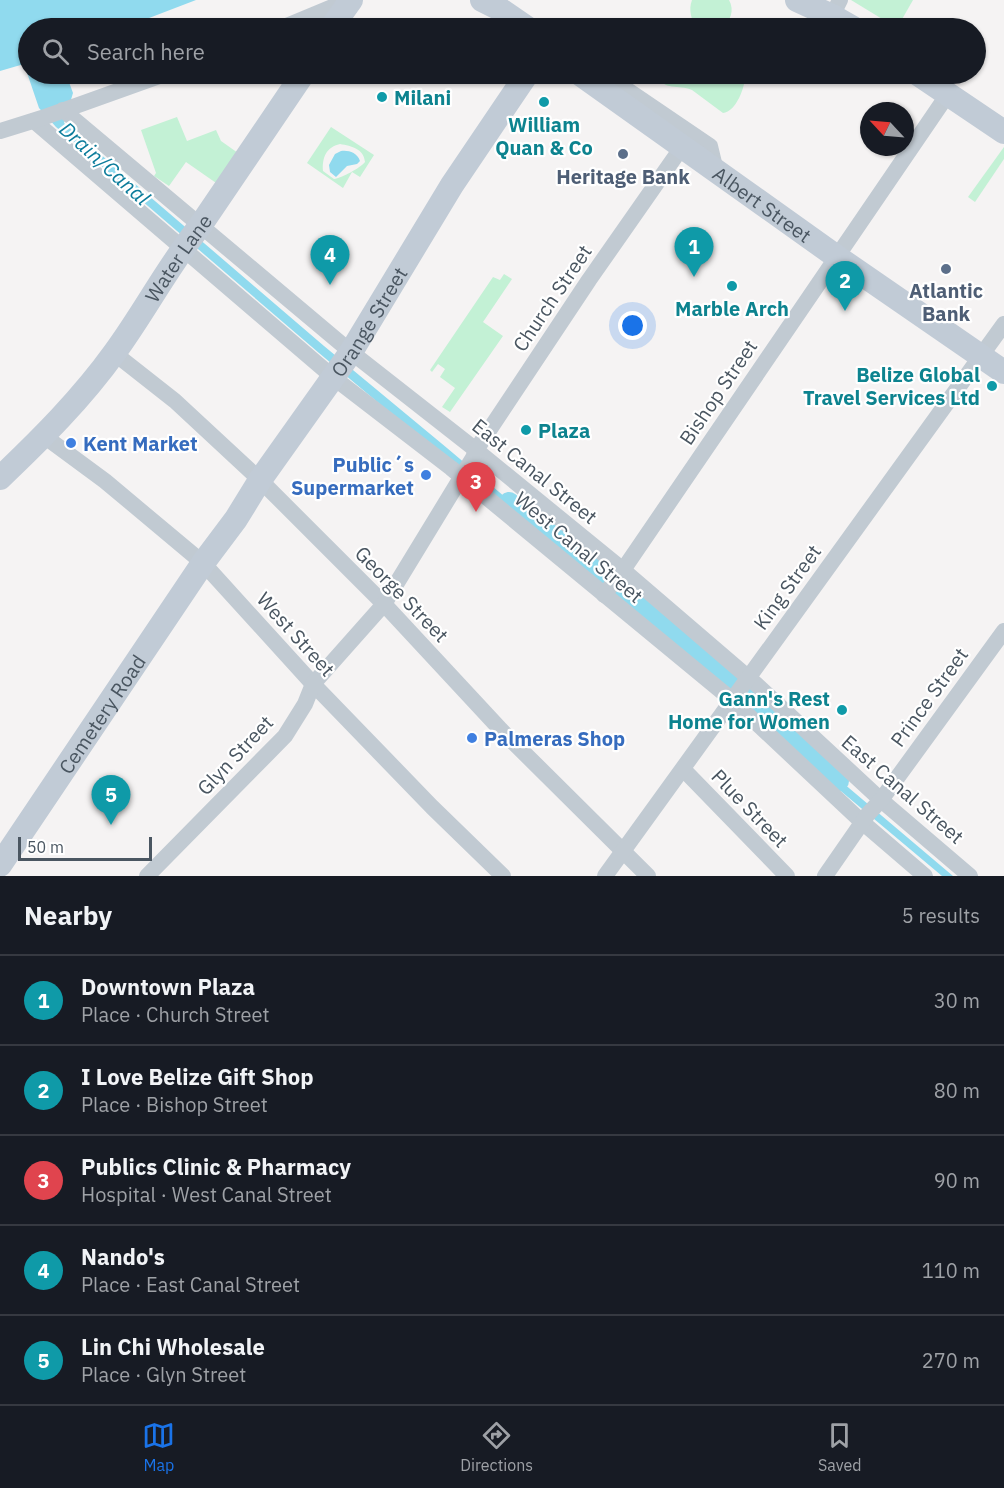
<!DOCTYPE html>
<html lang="en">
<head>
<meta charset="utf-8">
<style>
	:root { --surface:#171b24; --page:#242831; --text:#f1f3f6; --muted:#9ea1a6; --line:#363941; --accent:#1a73e8 }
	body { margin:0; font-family:"IBM Plex Sans",sans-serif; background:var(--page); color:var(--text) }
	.compass { position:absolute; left:860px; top:102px; width:54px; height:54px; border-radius:50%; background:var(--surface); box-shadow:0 2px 4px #0004; rotate:296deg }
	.scale { position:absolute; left:18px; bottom:15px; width:134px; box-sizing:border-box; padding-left:6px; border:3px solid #4a5661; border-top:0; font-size:16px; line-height:21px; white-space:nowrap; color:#4a5661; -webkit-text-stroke:4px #fff; paint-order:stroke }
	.you { position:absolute; left:633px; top:326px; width:21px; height:21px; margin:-15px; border:4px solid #fff; border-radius:50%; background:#1a73e8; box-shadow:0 0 0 9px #1a73e833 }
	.badge { display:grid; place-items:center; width:39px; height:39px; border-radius:50%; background:var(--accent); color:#fff; font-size:20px; font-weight:700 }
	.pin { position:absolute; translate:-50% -50px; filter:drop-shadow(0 2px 3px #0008) }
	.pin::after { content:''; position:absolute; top:32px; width:21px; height:18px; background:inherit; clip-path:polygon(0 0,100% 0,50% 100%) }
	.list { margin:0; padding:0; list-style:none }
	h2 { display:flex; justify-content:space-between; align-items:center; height:78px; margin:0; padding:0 24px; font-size:26px }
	h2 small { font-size:20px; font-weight:400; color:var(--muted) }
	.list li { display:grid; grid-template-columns:39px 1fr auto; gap:18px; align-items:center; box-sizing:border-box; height:90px; padding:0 24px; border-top:2px solid var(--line) }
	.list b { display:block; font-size:22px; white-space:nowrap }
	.list p { margin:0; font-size:20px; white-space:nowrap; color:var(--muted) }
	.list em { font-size:20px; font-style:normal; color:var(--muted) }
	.icon { flex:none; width:33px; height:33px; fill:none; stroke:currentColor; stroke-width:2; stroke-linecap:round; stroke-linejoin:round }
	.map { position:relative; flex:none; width:1004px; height:876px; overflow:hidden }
	.search { position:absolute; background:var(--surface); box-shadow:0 2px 4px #0004; left:18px; right:18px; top:18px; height:66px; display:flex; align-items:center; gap:15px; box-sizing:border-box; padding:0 21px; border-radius:33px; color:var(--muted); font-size:22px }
	.sheet { height:528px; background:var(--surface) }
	nav { display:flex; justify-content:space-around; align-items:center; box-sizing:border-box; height:84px; border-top:2px solid var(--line); background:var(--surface); font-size:16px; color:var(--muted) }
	nav a { display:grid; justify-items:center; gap:3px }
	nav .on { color:var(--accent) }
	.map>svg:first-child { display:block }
</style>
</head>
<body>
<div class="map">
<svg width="1004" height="876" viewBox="0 0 1004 876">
	<rect width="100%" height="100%" fill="#f5f3f3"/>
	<g fill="#c3f1d5" fill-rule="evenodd">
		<path d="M692,0H729C735,11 730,20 723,28H695C692,18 688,11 692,0Z"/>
		<path d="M851,0H913L897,28Z"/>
		<path d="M656,74H745C746,86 736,112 723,113L692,90C678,84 664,92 656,74Z"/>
		<path d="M177,117L187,141L216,130L221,141L238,153L219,185L186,162L169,186L154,176L156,173L141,130Z"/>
		<path d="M331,127L374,155L360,177L352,172L343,188L307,163ZM340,144C352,146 364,149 365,162C360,168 342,178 334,179L323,171C322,158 326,147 340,144Z"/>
		<path d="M1004,147V159L975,202L968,197Z"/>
		<path d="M504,274L512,279L483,322L503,336L450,412L442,407L455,388L440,377L445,369L438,364L432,372L430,370L493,277L500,280Z"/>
	</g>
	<g fill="#90daee">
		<path d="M0,0H196L123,28H28V74H66L73,93L64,123L324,346L447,448L953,876H942L319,353L56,127L39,108L24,64L0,71Z"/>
		<path d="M341,151C348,150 357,152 360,161L357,164L347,166L336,177L330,172L329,165L335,154Z"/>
	</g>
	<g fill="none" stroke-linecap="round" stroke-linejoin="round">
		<path stroke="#90daee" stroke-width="20" d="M509,502L625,592L729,677L839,781"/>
		<g stroke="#c1cad2" stroke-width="16">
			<path d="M832,16L840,0"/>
			<path d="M282,28L349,0"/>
			<path d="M604,74L710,146L716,171"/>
			<path d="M63,110L351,352L476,450L623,570L757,685L881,800L970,876"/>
			<path d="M34,121L334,378L451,468L731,699L862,822L925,876"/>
			<path d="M0,131L42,118L165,74"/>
			<path d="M114,353L175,401L260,480L384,604L501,730L648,876"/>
			<path d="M44,436L105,481L203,563L313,684L432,807L503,876"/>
			<path d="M604,595L623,570L948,94"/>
			<path d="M683,769L787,876"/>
			<path d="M147,876L285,736L305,704L313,684L384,604L473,458L476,450L589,280L682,147"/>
			<path d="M605,876L1004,324"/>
			<path d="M825,876L868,814L881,800L1004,631"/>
		</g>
		<g stroke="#c1cbd6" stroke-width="24">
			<path d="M482,0L498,8L527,28"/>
			<path d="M797,0L832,16L853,28"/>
			<path d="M331,28L351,0"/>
			<path id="s1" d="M580,74L837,257L1004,372"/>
			<path d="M918,74L1004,132"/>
			<path id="s2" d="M0,478C41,439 82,398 115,352C145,311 168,266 200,226L303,74"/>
			<path id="s3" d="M0,865L203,563L236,519L260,480L351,352L452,185L527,74"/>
		</g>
	</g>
	<g fill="#0f9aa8" stroke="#fff" stroke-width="2">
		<circle cx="382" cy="97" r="6"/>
		<circle cx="544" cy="102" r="6"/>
		<circle cx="732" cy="286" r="6"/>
		<circle cx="992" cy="386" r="6"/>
		<circle cx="526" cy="430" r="6"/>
		<circle cx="842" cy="710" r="6"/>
	</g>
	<g fill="#5c6f8a" stroke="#fff" stroke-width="2">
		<circle cx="623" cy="154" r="6"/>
		<circle cx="946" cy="269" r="6"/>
	</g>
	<g fill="#3f7fe0" stroke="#fff" stroke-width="2">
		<circle cx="71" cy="443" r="6"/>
		<circle cx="426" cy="475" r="6"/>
		<circle cx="472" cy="738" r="6"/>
	</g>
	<g text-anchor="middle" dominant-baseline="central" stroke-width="4.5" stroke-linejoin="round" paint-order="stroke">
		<g font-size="20" font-weight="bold" fill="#0d838f" stroke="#fff" text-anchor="start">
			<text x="394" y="97">Milani</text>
			<text x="544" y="124" text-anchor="middle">William<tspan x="544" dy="23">Quan &amp; Co</tspan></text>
			<text x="732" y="308" text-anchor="middle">Marble Arch</text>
			<text x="980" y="374" text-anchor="end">Belize Global<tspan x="980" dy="23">Travel Services Ltd</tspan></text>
			<text x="538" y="430">Plaza</text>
			<text x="830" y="698" text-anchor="end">Gann's Rest<tspan x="830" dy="23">Home for Women</tspan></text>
		</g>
		<g font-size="20" font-weight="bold" fill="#4e5e75" stroke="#fff">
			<text x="623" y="176">Heritage Bank</text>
			<text x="946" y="290">Atlantic<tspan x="946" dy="23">Bank</tspan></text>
		</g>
		<g font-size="20" fill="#4a5661" stroke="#fff">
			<text stroke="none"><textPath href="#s1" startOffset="224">Albert Street</textPath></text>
			<text stroke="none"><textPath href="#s2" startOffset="284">Water Lane</textPath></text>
			<text transform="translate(552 298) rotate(-56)">Church Street</text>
			<text stroke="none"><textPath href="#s3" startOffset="657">Orange Street</textPath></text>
			<text transform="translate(718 392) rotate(-56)">Bishop Street</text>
			<text transform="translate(535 471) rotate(39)">East Canal Street</text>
			<text transform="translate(579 547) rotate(40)">West Canal Street</text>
			<text transform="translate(787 587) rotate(-54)">King Street</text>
			<text transform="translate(402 594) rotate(46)">George Street</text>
			<text transform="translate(296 634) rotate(48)">West Street</text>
			<text transform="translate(929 697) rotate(-54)">Prince Street</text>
			<text stroke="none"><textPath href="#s3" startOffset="182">Cemetery Road</textPath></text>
			<text transform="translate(235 755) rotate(-47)">Glyn Street</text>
			<text transform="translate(903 789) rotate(41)">East Canal Street</text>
			<text transform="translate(750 808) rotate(46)">Plue Street</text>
		</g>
		<g font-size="20" font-weight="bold" fill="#366cbe" stroke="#fff" text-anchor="start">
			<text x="83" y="443">Kent Market</text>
			<text x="414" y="464" text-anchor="end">Public´s<tspan x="414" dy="23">Supermarket</tspan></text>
			<text x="484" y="738">Palmeras Shop</text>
		</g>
		<g font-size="21" font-style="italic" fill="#0c7c9b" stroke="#fff">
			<text transform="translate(105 163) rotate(42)">Drain/Canal</text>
		</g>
	</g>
</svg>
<svg class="compass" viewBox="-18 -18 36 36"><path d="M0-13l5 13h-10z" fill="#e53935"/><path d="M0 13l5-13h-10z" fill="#9ea1a6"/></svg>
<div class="scale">50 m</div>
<div class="you"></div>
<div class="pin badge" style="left:694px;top:277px;background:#0f9aa8">1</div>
<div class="pin badge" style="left:845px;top:311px;background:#0f9aa8">2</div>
<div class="pin badge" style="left:476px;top:512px;background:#e0444e">3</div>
<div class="pin badge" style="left:330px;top:285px;background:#0f9aa8">4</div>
<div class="pin badge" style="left:111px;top:825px;background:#0f9aa8">5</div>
<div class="search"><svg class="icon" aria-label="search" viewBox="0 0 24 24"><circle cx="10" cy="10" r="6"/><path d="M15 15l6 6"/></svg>Search here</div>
</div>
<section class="sheet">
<h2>Nearby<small>5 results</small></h2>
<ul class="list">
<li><span class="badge" style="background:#0f9aa8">1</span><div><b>Downtown Plaza</b><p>Place · Church Street</p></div><em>30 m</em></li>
<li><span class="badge" style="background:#0f9aa8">2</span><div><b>I Love Belize Gift Shop</b><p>Place · Bishop Street</p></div><em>80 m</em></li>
<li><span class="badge" style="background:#e0444e">3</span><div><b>Publics Clinic &amp; Pharmacy</b><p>Hospital · West Canal Street</p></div><em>90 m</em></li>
<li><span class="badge" style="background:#0f9aa8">4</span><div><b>Nando's</b><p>Place · East Canal Street</p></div><em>110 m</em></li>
<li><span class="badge" style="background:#0f9aa8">5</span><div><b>Lin Chi Wholesale</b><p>Place · Glyn Street</p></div><em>270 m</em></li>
</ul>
</section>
<nav>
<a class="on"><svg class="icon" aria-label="map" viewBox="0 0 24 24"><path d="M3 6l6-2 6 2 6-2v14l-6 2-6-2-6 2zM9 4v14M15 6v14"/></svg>Map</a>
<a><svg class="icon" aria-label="directions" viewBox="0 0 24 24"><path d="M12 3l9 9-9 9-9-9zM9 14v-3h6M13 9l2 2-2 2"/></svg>Directions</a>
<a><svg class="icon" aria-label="saved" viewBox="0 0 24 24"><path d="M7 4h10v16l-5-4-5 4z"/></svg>Saved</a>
</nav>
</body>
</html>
